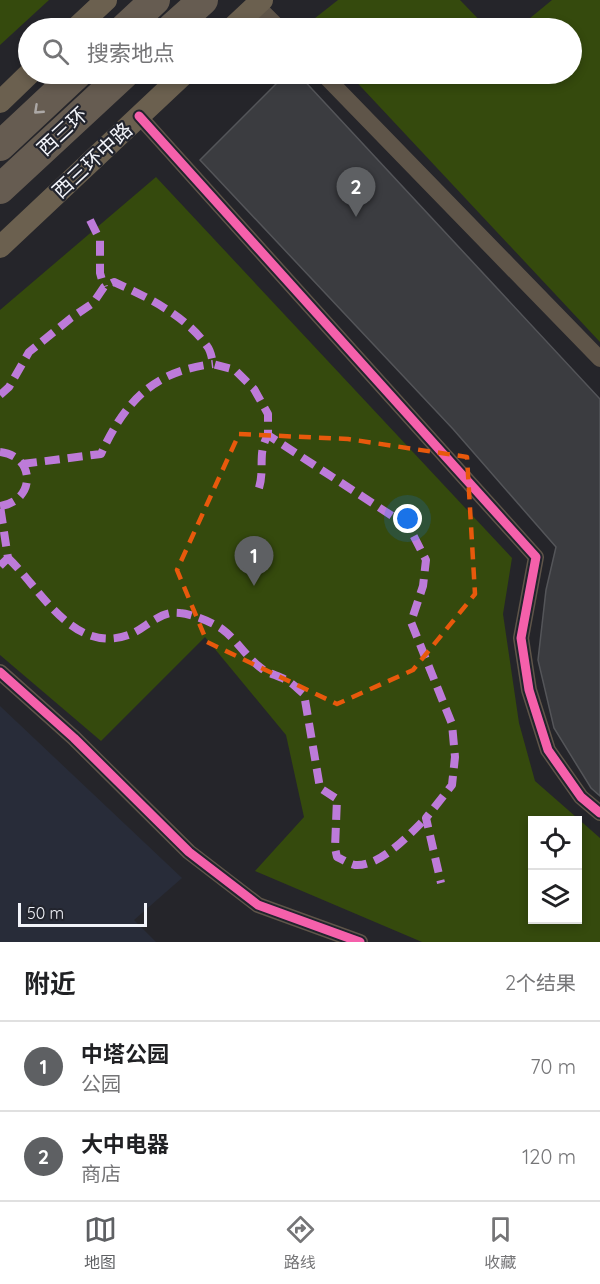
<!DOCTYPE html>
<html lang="zh">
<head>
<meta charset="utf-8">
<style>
	:root { --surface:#fff; --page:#f2f2f2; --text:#202124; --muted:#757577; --line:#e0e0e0; --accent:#5e6063 }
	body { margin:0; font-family:Quicksand,"Noto Sans SC",sans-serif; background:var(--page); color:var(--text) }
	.controls { position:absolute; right:18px; bottom:18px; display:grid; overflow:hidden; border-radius:0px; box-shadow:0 3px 9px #0003 }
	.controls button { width:54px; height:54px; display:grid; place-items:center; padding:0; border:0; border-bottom:2px solid var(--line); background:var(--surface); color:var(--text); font:30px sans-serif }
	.scale { position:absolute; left:18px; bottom:15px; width:129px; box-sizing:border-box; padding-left:6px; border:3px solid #f2f4fa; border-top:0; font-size:16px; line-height:21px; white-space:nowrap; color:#f2f4fa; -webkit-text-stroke:4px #22242d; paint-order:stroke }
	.you { position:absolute; left:408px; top:519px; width:21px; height:21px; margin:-15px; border:4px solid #fff; border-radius:50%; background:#1a73e8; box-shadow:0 0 0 9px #1a73e833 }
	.badge { display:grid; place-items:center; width:39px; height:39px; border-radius:50%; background:var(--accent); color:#fff; font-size:20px; font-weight:700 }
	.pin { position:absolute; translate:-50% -50px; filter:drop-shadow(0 2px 3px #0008) }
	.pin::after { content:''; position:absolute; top:32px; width:21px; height:18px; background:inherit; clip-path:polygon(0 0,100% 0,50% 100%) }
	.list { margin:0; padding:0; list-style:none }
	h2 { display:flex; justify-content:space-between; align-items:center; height:78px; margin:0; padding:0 24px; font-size:26px }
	h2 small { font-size:20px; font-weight:400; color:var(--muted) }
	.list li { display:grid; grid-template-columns:39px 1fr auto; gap:18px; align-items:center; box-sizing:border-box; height:90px; padding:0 24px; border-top:2px solid var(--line) }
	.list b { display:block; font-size:22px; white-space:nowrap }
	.list p { margin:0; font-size:20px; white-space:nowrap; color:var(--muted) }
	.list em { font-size:20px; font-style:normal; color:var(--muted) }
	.icon { flex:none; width:33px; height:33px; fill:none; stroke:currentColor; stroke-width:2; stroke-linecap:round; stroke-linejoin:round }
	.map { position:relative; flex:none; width:600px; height:942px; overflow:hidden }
	.search { position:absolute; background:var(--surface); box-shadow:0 3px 9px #0003; left:18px; right:18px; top:18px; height:66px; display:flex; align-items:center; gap:15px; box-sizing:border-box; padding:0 21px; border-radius:33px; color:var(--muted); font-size:22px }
	.sheet { height:258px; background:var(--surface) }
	nav { display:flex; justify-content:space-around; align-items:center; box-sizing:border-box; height:84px; border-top:2px solid var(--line); background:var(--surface); font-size:16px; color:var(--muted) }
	nav a { display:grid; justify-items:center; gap:3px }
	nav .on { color:var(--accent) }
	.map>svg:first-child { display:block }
</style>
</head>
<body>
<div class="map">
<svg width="600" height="942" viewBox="0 0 600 942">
	<rect width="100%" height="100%" fill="#25252a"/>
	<path fill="#282c39" d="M0,706L182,878L134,920L156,942H0Z"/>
	<g fill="#354a0d" fill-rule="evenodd">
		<path d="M0,0H49L0,45Z"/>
		<path d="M338,0H460L487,28H307L305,26Z"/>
		<path d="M552,0H600V342L349,74H572V28H518Z"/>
		<path d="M156,177L512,558L503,614L519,723L535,781L600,838V942H422L255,871L304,817L286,735L205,637L101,741L0,655V310ZM578,820V920H532V820Z"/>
	</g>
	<path fill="#3b3c40" stroke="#545559" stroke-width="1.5" d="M286,74H298L600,399V796L591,788L554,728L538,660L546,590L556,547L453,429L200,160Z"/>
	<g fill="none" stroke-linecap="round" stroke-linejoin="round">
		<g stroke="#5f5549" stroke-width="16">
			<path d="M256,5L279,28"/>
			<path d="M323,74L600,359"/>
			<path d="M139,116L536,557L521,638L529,690L548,750L581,797L600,813"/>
			<path d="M0,672L74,738L189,852L258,905L360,942"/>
		</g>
		<g stroke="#6b604f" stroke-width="22">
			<path d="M76,28L106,0"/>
			<path d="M232,28L262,0"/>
			<path d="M0,102L29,74"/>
			<path d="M0,247L184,74"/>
		</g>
		<g stroke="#665c51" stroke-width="30">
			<path d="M125,28L155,0"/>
			<path d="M172,28L203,0"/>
			<path d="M0,146L77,74"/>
			<path d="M0,189L124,74"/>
		</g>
		<g stroke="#bd7bd9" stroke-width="8" stroke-dasharray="15 8" stroke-linecap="butt">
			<path d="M90,220L100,240V273L104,287"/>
			<path d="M0,395L9,387L29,352L71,318L93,303L104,287L114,282C147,297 185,315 207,346C211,351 212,359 213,364L235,370L254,389L268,414V435L409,527L426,560L423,586L411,622L452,724L455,757L452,785L426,818L441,883"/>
			<path d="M0,452C36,456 36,501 0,506"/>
			<path d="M22,464L101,454C125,401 154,371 213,364"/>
			<path d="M259,488C265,468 257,453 268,435"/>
			<path d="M8,558C41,589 74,657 131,634C147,627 161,610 180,613C192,614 212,622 222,629C237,640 246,657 261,668C268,674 278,675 286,680C292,683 298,689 304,694L320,788L337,799L335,848L337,857C342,859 349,864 355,865C380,867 409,835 426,818"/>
			<path d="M0,566L8,558L0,506"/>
		</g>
		<g stroke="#22242d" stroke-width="13">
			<g id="cycleway">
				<path d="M139,116L536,557L521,638L529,690L548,750L581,797L600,813"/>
				<path d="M0,672L74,738L189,852L258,905L360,942"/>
			</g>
		</g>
		<use href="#cycleway" stroke="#f560ab" stroke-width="9"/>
	</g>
	<defs><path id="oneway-chevron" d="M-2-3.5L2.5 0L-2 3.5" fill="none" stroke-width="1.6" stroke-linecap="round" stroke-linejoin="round" transform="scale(1.5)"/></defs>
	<use stroke="#aca8a6" href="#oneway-chevron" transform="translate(38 110) rotate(137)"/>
	<path fill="none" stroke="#e8590c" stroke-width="4.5" stroke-dasharray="12 8" stroke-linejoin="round" d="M239,434L348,439L467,457L475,594L413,670L337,704L207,642L177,570Z"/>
	<g text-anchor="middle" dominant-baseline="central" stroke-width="4.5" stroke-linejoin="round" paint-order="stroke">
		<g font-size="20" fill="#f2f4fa" stroke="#22242d">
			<text transform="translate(62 131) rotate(-43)">西三环</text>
			<text transform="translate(92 160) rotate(-43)">西三环中路</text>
		</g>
	</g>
</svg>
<div class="controls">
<button><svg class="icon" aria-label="locate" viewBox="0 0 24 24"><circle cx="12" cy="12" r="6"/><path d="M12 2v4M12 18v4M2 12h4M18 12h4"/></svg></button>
<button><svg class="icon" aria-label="layers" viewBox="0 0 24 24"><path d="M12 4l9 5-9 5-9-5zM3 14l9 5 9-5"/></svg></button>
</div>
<div class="scale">50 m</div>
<div class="you"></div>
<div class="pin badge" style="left:254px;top:586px">1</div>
<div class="pin badge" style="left:356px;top:217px">2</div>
<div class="search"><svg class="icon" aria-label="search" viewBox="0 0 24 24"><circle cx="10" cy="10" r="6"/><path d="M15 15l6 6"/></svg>搜索地点</div>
</div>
<section class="sheet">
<h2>附近<small>2个结果</small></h2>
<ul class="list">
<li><span class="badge">1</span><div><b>中塔公园</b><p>公园</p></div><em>70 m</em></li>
<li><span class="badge">2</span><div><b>大中电器</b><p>商店</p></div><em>120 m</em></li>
</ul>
</section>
<nav>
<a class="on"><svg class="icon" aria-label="map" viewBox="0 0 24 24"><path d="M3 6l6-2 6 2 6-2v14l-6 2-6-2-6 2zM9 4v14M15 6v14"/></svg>地图</a>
<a><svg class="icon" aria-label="directions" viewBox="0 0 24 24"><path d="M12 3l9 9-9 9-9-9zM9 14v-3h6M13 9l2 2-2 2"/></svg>路线</a>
<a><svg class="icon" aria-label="saved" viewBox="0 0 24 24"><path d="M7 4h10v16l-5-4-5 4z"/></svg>收藏</a>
</nav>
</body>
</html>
